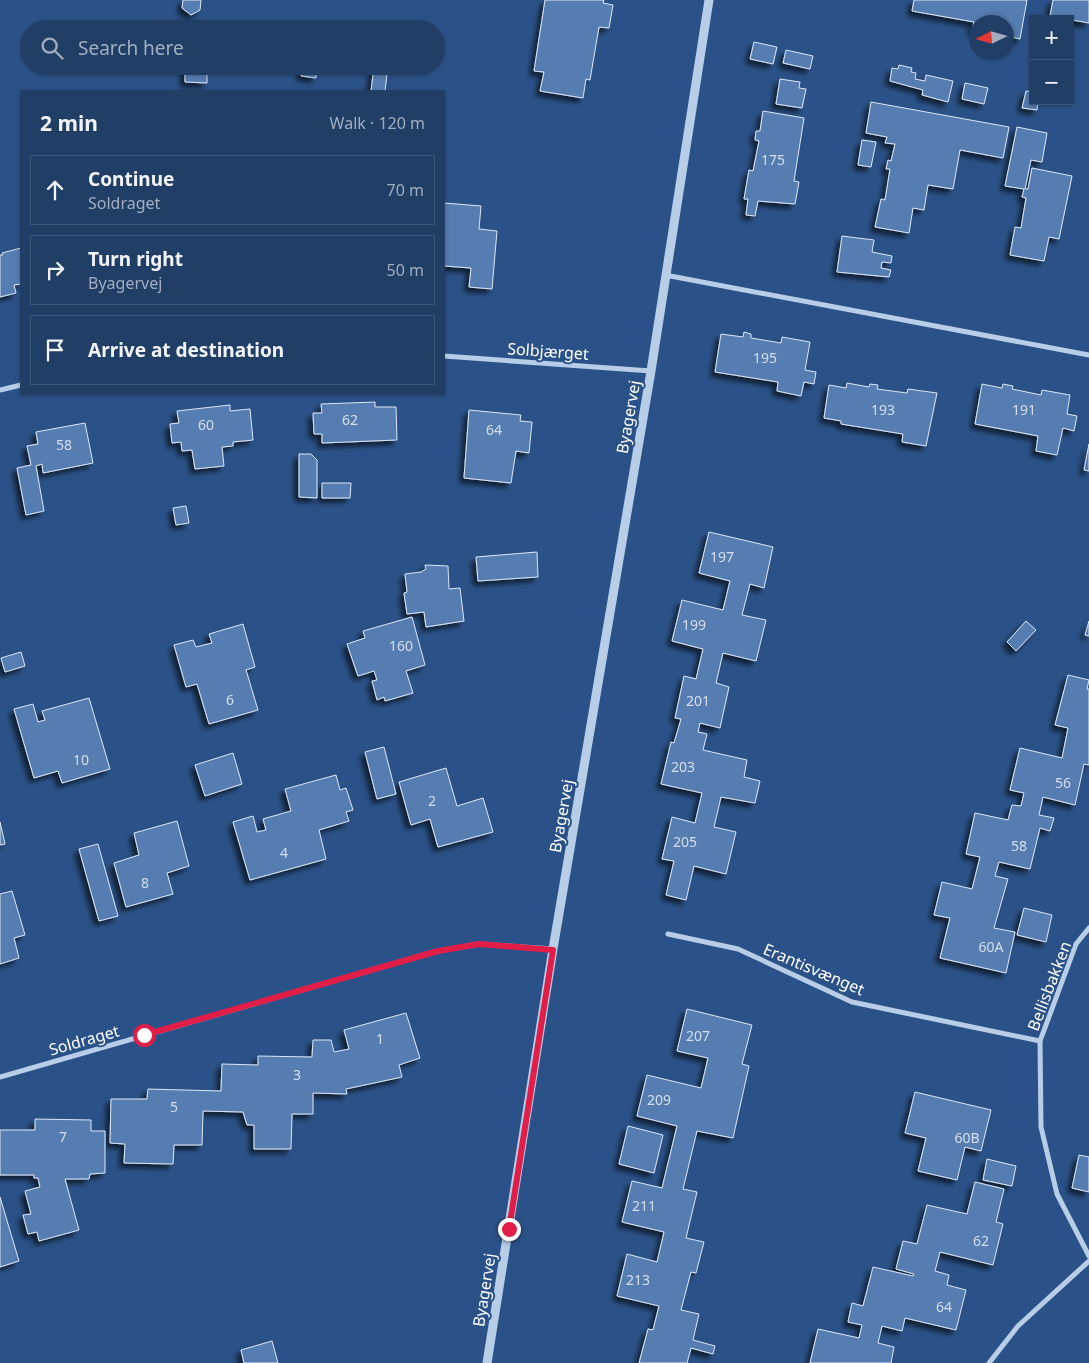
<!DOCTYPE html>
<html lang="en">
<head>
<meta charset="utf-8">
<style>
	:root { --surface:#203e66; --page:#2d496f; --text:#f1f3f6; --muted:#a2aebf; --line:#3d577a }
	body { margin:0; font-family:"Noto Sans",sans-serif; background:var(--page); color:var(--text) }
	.controls { position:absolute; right:15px; top:15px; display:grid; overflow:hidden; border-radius:0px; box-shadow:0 1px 4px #0004 }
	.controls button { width:45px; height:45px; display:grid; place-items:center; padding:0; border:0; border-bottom:1px solid var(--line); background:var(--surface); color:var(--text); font:25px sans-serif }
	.compass { position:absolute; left:969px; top:15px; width:45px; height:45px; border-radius:50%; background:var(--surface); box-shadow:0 1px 4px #0004; rotate:265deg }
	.stop { position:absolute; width:15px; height:15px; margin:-11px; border:4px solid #e11d48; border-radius:50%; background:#fff }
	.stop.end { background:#e11d48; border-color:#fff; box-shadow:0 1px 5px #0008 }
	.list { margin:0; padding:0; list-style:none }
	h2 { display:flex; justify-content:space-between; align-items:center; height:65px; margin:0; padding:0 20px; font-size:21px }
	h2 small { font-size:16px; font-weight:400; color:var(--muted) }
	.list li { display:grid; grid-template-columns:32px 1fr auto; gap:15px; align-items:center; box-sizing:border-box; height:70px; margin:0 10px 10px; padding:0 10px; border:1px solid var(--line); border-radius:0px }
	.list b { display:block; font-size:19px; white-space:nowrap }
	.list p { margin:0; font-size:16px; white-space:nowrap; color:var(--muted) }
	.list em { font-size:16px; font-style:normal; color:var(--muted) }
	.icon { flex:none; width:28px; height:28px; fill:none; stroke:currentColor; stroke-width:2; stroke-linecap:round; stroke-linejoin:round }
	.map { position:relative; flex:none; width:1089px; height:1363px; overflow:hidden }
	.search { position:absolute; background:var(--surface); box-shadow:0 1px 4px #0004; left:20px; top:20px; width:425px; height:55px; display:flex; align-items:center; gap:12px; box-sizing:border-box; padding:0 18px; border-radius:28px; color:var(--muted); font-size:19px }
	.panel { position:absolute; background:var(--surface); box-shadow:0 1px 4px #0004; left:20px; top:90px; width:425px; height:305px; border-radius:0px }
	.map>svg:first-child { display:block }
</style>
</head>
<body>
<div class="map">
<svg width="1089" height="1363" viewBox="0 0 1089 1363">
	<defs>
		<filter id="shadow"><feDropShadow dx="-4.5" dy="4.5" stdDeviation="2.5" flood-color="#0009"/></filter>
	</defs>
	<rect width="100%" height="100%" fill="#2b5288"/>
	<g fill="#577db1" stroke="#dbe7f7" filter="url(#shadow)">
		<path d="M183,0H201L200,10L191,15L182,8Z"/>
		<path d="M545,0H604L603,3L613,5L609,28L599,27L590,80L586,79L583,98L540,91L544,72L534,71Z"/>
		<path d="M914,0H1027L1020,39L1006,36V22H976V31L972,30L974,22L912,11Z"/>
		<path d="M1053,0H1089V23L1050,16Z"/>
		<path d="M754,42L777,47L773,64L750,59Z"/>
		<path d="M786,50L813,56L810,69L783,63Z"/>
		<path d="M899,65L912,68L911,72L916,73L915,79L925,81L926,75L953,81L948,102L922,95L923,90L890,81L892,68L898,69Z"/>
		<path d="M185,66H207V83L185,82Z"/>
		<path d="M302,66H317L316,78L301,76Z"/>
		<path d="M374,66H388L385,91H371Z"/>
		<path d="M780,79L800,82L799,88L806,89L802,108L776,104Z"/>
		<path d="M965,83L988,88L984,104L962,99Z"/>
		<path d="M1026,91L1033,92V101H1038L1037,110L1022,108Z"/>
		<path d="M871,102L1009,127L1003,158L960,150L953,189L928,185L924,210L913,208L909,233L875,227L881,199L885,200L890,169H886L888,160L891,161L895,144L885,143L887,137L866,133Z"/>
		<path d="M763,111L804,118L794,181L799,182L795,204L758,201L755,216L746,215L748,199H744L749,170L753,171L759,141L755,140L756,131H760Z"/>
		<path d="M1017,127L1047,133L1042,162L1031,160L1025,189H1028L1032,168L1072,176L1059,239L1049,237L1044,261L1010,255L1015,227L1021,228L1026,198L1022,197L1024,189L1005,186Z"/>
		<path d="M862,140L876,142L871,167L858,165Z"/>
		<path d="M444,203L481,206L479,229L497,231L492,289L469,287L471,268L444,266Z"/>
		<path d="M842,236L874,240L872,252L892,256L891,263L882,262L881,268L891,270L889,277L837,272Z"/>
		<path d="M21,248V284L14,285L16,293L0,297V255H3L2,253Z"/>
		<path d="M744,332L751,334V338L781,343L782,337L810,342L805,370L816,372L814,384L804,382L801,396L777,391L778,382L715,372L721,334L743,337Z"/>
		<path d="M847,383L869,387L870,384L878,385L877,389L907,393L908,389L937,393L926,446L902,442L903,434L841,424V421L824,418L829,385L846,388Z"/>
		<path d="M982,384L1002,388L1003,384L1013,386L1012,389L1041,395L1042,390L1070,395L1067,414L1077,416L1074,431L1063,428L1057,455L1036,451L1038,436L975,424Z"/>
		<path d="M375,402V407H396L397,440L322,443V434H314L313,413H322L321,404Z"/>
		<path d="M230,405V411L250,409L253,440L233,442V446L222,447L224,466L195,469L192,450L182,451L181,442L172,443L170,424L179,423L177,411Z"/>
		<path d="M469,410L521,415L520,421L532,422L529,453L516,451L511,483L464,478Z"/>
		<path d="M85,423L93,463L43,473L42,464L36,466L44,511L26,515L17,468L31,465L27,446L38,444L36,432Z"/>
		<path d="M1089,444V471L1084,470Z"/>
		<path d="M299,454H311L317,460V498L299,497Z"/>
		<path d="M322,483H351L350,498H322Z"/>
		<path d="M186,506L189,523L176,525L173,508Z"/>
		<path d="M709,532L773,547L764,588L750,584L742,615L766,620L756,661L723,653L716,683L729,687L720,728L700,723L698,732L707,734L703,750L747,760L744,777L760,781L755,803L721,797L714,827L736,832L726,874L694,866L686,900L666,895L674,861L662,859L672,817L695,823L702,793L661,784L671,742L674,743L681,719L675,718L684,676L696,679L703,649L672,641L682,600L723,610L730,581L699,573Z"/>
		<path d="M537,552L538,577L478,581L476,557Z"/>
		<path d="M425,565L448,566L449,589L460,588L464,621L426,627L424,612L407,614L404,593L407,592L405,574L421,572L426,569Z"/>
		<path d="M412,617L425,665L406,671L413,693L385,701L384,697L377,700L372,681L377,680L374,671L358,676L347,644L365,638L363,631Z"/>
		<path d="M1026,621L1036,630L1016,651L1007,642Z"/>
		<path d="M1089,621V636L1085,635Z"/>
		<path d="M243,624L255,667L246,670L258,710L209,724L197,684L186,687L174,645L193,640L196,647L212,643L209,634Z"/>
		<path d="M21,652L25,666L5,672L1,658Z"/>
		<path d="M1068,675L1089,680L1087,689H1089V765L1084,764L1075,805L1043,797L1039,815L1054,818L1050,831L1040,828L1030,869L999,862L995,876L1008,879L994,928L1015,932L1006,973L940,958L950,918L934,915L942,882L972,889L980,857L966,854L975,813L1008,820L1012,805L1021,806L1024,793L1010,790L1020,748L1062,758L1068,728L1055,725Z"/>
		<path d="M89,698L110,769L62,783L58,771L34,778L14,709L33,704L38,722L45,720L42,711Z"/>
		<path d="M384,747L396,794L377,799L365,752Z"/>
		<path d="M233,753L242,784L205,796L195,765Z"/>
		<path d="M446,768L457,806L483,798L493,832L438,847L430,819L411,825L399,782Z"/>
		<path d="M336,775L340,790L346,788L353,810L346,812L349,821L319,830L326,859L250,880L233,822L253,816L257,832L266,830L263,819L291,811L285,789Z"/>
		<path d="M177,821L189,866L167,873L173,894L126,907L114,863L139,855L134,833Z"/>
		<path d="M0,822L5,844L0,845Z"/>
		<path d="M98,844L118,916L99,921L79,849Z"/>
		<path d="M12,891L25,935L14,938L19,958L0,964V894Z"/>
		<path d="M1024,908L1052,915L1046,942L1017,935Z"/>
		<path d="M687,1009L752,1025L742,1064L749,1066L733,1138L697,1131L683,1189L697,1192L686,1238L704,1242L696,1273L691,1272L681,1310L699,1314L693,1340L715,1346L713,1354L691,1348L687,1363H639L648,1329L653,1330L659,1306L617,1296L627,1254L657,1262L664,1232L622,1222L632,1181L662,1188L677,1126L637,1116L647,1075L701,1088L708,1058L677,1051Z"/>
		<path d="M406,1013L420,1058L399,1065L402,1077L346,1089L347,1094L313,1093V1114H292L291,1149H254V1125H247L243,1112L203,1111L202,1145H174L173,1164L124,1163L125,1144L110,1143L111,1099H147L148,1089L221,1091L222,1064L258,1065V1056L312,1057L313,1040H331L334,1052L349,1049L344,1030Z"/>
		<path d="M915,1092L991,1110L981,1151L965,1147L957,1180L918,1171L926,1138L905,1133Z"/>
		<path d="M35,1119L91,1120V1131H105V1173L90,1174L89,1179H65L79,1230L39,1241L37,1232L28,1234L23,1215L31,1214L25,1191L40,1187L38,1178H34V1175H0V1130H35Z"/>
		<path d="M628,1126L663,1135L654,1173L619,1164Z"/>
		<path d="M1079,1155L1089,1157V1192L1072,1188Z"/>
		<path d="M987,1159L1016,1166L1012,1186L983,1180Z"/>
		<path d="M975,1182L1004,1189L996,1222L1003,1224L993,1265L940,1252L935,1271L949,1275L947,1285L966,1290L956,1330L905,1318L902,1331L882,1326L878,1343L894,1347L891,1363H810L818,1329L859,1338L862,1325L848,1322L852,1303L863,1306L873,1267L913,1276L914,1274L896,1269L903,1241L917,1244L927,1205L967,1214Z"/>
		<path d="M0,1197L19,1261L0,1267Z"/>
		<path d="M272,1341L278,1363H244L241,1350Z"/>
	</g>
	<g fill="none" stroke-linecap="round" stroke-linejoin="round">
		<g stroke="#b8cde8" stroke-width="5">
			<path d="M665,275L1089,355"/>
			<path d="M444,356L651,371"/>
			<path d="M0,390L21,385"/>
			<path d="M1089,928L1076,944L1040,1041L1041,1127L1057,1194L1089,1256"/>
			<path d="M668,934L738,949L852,1002L1040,1041"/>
			<path d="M0,1077L438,951L479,944L553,949"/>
			<path d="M989,1363L1018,1326L1089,1261"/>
		</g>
		<path stroke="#b8cde8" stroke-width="9" d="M487,1363L553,949L651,371L709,0"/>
	</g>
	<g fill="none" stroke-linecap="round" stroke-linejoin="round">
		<path stroke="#e11d48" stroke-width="6" d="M144,1035L438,951L479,944L553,950L509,1229"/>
	</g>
	<g text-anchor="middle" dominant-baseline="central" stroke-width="4" stroke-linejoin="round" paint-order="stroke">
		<g font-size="14" fill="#d5deec">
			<text x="773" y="159">175</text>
			<text x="765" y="357">195</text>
			<text x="883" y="409">193</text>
			<text x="1024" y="409">191</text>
			<text x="350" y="419">62</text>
			<text x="206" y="424">60</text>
			<text x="494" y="429">64</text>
			<text x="64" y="444">58</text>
			<text x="722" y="556">197</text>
			<text x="694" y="624">199</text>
			<text x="401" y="645">160</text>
			<text x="230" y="699">6</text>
			<text x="698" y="700">201</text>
			<text x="81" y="759">10</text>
			<text x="683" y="766">203</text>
			<text x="1063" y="782">56</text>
			<text x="432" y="800">2</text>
			<text x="685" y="841">205</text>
			<text x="1019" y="845">58</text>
			<text x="284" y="852">4</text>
			<text x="145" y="882">8</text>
			<text x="991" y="946">60A</text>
			<text x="698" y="1035">207</text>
			<text x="380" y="1038">1</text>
			<text x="297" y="1074">3</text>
			<text x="659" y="1099">209</text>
			<text x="174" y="1106">5</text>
			<text x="63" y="1136">7</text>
			<text x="967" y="1137">60B</text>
			<text x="644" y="1205">211</text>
			<text x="981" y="1240">62</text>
			<text x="638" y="1279">213</text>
			<text x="944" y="1306">64</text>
		</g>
		<g font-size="16" fill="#fff" stroke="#2b5288">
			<text transform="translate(548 351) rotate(4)">Solbjærget</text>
			<text transform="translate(628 417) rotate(-80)">Byagervej</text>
			<text transform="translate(561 816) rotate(-80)">Byagervej</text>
			<text transform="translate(814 969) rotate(23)">Erantisvænget</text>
			<text transform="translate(1049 986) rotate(-69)">Bellisbakken</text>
			<text transform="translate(84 1040) rotate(-16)">Soldraget</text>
			<text transform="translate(484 1290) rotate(-81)">Byagervej</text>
		</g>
	</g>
</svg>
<div class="controls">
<button>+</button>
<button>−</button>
</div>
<svg class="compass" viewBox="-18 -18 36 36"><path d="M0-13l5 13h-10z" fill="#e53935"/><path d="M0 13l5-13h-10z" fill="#a2aebf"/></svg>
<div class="stop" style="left:144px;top:1035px"></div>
<div class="stop end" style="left:509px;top:1229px"></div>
<div class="search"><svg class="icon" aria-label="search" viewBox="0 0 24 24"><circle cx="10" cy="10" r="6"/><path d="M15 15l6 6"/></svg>Search here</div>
<section class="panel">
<h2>2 min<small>Walk · 120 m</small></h2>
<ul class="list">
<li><svg class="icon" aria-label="ahead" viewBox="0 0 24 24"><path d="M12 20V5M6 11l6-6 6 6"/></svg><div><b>Continue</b><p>Soldraget</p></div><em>70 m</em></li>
<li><svg class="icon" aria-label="right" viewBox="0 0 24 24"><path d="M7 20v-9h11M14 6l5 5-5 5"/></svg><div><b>Turn right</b><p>Byagervej</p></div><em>50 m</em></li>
<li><svg class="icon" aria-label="arrive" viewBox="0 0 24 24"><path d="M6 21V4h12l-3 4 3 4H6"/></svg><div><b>Arrive at destination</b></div></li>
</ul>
</section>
</div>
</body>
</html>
